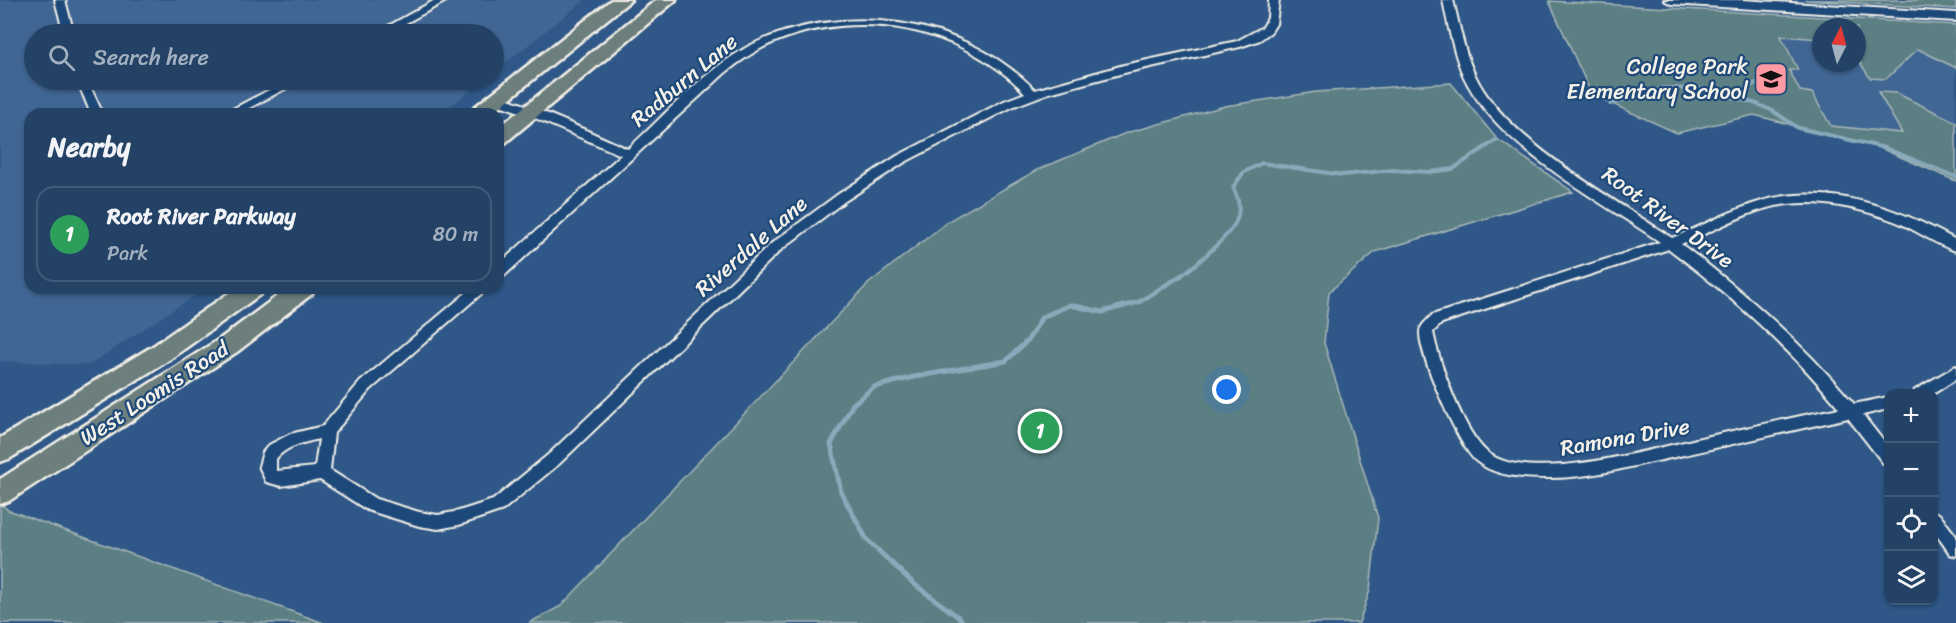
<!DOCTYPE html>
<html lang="en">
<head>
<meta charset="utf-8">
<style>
	:root { --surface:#234266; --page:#2f4d6f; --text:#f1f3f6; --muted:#a3b0bf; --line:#405b7a; --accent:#bca0f2 }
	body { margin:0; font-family:Sriracha,sans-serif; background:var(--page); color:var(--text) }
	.controls { position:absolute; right:18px; bottom:18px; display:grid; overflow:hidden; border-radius:12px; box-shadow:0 2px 4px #0004 }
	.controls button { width:54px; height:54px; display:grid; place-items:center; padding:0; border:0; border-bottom:2px solid var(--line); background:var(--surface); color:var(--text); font:30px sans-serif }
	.compass { position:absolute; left:1812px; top:18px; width:54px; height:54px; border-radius:50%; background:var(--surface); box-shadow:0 2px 4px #0004; rotate:6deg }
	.you { position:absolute; left:1227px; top:390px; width:21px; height:21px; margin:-15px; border:4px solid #fff; border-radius:50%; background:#1a73e8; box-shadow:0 0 0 9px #1a73e833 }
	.badge { display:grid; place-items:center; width:39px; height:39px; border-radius:50%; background:var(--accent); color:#fff; font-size:20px; font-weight:700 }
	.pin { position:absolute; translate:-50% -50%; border:3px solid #fff; box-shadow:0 2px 6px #0006 }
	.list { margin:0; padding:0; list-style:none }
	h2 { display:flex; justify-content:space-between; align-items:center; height:78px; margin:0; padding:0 24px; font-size:26px }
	h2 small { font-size:20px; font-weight:400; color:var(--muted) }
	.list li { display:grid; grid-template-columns:39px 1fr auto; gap:18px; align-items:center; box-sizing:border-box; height:96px; margin:0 12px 12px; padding:0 12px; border:2px solid var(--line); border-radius:18px }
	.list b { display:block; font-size:22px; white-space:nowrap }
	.list p { margin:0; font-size:20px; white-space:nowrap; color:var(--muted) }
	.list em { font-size:20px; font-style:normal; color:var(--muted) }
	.icon { flex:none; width:33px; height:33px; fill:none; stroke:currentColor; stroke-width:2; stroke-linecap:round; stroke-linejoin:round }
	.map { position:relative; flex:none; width:1956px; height:623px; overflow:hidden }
	.search { position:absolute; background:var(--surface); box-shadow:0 2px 4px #0004; left:24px; top:24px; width:480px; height:66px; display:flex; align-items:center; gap:15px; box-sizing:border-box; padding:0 21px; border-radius:33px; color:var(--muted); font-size:22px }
	.panel { position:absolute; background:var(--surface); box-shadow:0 2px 4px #0004; left:24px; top:108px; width:480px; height:186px; border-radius:18px }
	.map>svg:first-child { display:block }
</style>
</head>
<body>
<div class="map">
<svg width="1956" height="623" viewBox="0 0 1956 623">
	<rect width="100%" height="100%" fill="#2f5888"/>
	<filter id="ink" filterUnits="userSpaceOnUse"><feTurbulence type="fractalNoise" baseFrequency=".0167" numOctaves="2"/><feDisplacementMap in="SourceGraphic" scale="12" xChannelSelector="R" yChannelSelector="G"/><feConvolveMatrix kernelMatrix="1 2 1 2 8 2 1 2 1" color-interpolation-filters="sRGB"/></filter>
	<g filter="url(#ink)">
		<g fill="#406694" fill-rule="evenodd">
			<path d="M0,0H585L494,72V34H34V80H484L440,114H30V288H206L89,365L0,361Z"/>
			<path d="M1549,1L1956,25V181L1880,148L1754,115L1677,133L1592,95ZM1821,27H1857V63H1821Z"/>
		</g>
		<g fill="#5c7f84" stroke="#a8b8b6" stroke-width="1.5">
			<path d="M1805,0H1956V9Z"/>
			<path d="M1549,1L1956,25V68L1918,49L1886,79L1870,78L1857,58V27H1821V39L1781,36L1798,70H1789L1800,91L1812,93L1831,126L1902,133L1878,92L1896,93L1956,122V181L1880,148L1754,115L1677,133L1592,95Z"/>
			<path d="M1451,83L1496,138L1573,192L1375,252L1329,292L1324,343L1378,518L1370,590L1359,623H529L561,606L868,284L950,220L1037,170L1126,133L1225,106L1316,92Z"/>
			<path d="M0,503L8,510L324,623H0Z"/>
		</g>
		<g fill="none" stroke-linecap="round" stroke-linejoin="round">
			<g stroke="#89aaba" stroke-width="4">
				<path d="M1947,0L1956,1"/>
				<path d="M1729,94L1741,91L1770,76"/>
				<path d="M1610,104L1664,88L1703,89L1757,104L1773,111L1798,128L1885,148L1956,177"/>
				<path d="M1180,276C1193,268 1233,233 1237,219C1241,207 1238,198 1233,187L1244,172L1262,163L1342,175L1393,170L1430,172L1453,169L1496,140"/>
			</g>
			<path stroke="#89aaba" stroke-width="5" d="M962,623L961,619L914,584L867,540L841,492L831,444L853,404L874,387L914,377L1006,361L1028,340L1042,317L1070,305L1102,312L1139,302L1182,275"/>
			<g stroke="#f4f1e8" stroke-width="4">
				<g id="minor">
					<path d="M55,0H65L74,34H64Z"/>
					<path d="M435,0H448L386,34H374Z"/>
					<path d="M1269,0H1279L1276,24L1271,32L1260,40L1240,47L1124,73L1049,93L1012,107L905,162L845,201L782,249L559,464L503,510L459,525L438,529L419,526L367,510L320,480L281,486L266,482L259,466L263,452L269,445L290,434L323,426L360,382L472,288H488L370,390L334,433L330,470L376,499L419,512L438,515L459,511L493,500L549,454L772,243L837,195L897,156L1004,101L1025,93C962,27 859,7 775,42C757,49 740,61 725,73L503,277L498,278V265L621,155L528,115L494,103V97C510,94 607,140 628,149C666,114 703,71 749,46C840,0 963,16 1035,90L1124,65L1237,41L1263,27L1268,18ZM319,439L315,467L276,471V459C286,446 303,443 319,439Z"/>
					<path d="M1443,0H1453C1460,28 1465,58 1479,83C1513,144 1614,198 1672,238C1702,226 1731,210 1762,201C1827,182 1899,208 1956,240V251C1936,245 1915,229 1894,221C1854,206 1808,197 1767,208C1737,216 1710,233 1681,244C1744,291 1803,344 1854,404L1888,397V409L1863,415L1888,447V464L1883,463L1848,418C1790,431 1732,444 1675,457C1633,466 1592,478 1550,478C1526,478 1495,477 1476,461C1458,445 1420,357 1420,333C1419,326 1428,320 1432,315L1660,242C1598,199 1495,146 1463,75C1453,51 1448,25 1443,0ZM1669,249C1731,296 1790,348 1839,408C1795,417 1750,427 1705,437C1656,448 1528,486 1487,452C1463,432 1439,363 1433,332L1442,323Z"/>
					<path d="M77,80H87L103,114H91Z"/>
					<path d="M288,80H302L238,114H223Z"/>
					<path d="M1956,366V379L1933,394H1913L1915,390Z"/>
					<path d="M1934,512L1939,514L1956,536V556L1950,554L1934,531Z"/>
				</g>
			</g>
			<g stroke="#f4f1e8" stroke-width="4">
				<path id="tertiary" d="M1664,0H1742L1956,13V21L1671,4Z"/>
			</g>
			<g stroke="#f4f1e8" stroke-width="5">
				<g id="primary">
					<path d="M611,0H631L491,114H469L472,109Z"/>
					<path d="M656,0H676L505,143L498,145V128Z"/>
					<path d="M236,288H264L261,294L169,360L9,459L0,462V438L153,346Z"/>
					<path d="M288,288H315L312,294L237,352L9,501L0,504V479L221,338Z"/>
				</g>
			</g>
			<use href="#minor" fill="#1f4a7a" fill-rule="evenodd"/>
			<use href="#tertiary" fill="#1f4a7a" fill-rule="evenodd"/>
			<use href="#primary" fill="#6c7f7c" fill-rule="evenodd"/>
		</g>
	</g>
	<defs>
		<g id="school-square" transform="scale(1.725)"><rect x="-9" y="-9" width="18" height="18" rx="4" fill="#ff9aa2" stroke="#1f4a7a"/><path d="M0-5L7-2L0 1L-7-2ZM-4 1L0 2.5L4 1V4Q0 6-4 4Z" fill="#111"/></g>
	</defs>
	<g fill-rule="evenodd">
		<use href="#school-square" x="1771" y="79"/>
	</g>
	<g text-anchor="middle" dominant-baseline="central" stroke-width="4.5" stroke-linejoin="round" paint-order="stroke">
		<g font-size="22" fill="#f4f1e8" stroke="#1f4a7a" text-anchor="end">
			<text x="1748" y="66">College Park<tspan x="1748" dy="25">Elementary School</tspan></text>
		</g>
		<g font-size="22" fill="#f4f1e8" stroke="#1f4a7a">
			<text transform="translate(684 80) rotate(-40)">Radburn Lane</text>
			<text transform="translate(1668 217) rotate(36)">Root River Drive</text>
			<text transform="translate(751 246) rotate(-41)">Riverdale Lane</text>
			<text transform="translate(154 393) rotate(-33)">West Loomis Road</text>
			<text transform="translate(1625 437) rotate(-10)">Ramona Drive</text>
		</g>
	</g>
</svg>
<div class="controls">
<button>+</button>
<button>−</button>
<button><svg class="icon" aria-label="locate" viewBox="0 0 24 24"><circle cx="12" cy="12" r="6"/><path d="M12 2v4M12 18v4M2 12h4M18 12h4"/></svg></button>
<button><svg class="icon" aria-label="layers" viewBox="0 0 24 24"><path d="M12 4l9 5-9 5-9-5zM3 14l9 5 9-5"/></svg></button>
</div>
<svg class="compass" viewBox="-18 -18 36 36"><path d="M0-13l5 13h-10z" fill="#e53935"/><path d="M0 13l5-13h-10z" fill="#a3b0bf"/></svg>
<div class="you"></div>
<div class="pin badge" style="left:1040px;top:431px;background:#2e9e5b">1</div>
<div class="search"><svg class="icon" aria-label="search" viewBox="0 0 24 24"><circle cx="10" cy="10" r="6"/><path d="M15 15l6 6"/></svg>Search here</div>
<section class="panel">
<h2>Nearby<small></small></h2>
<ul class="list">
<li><span class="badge" style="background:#2e9e5b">1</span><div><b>Root River Parkway</b><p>Park</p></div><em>80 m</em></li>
</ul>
</section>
</div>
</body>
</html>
